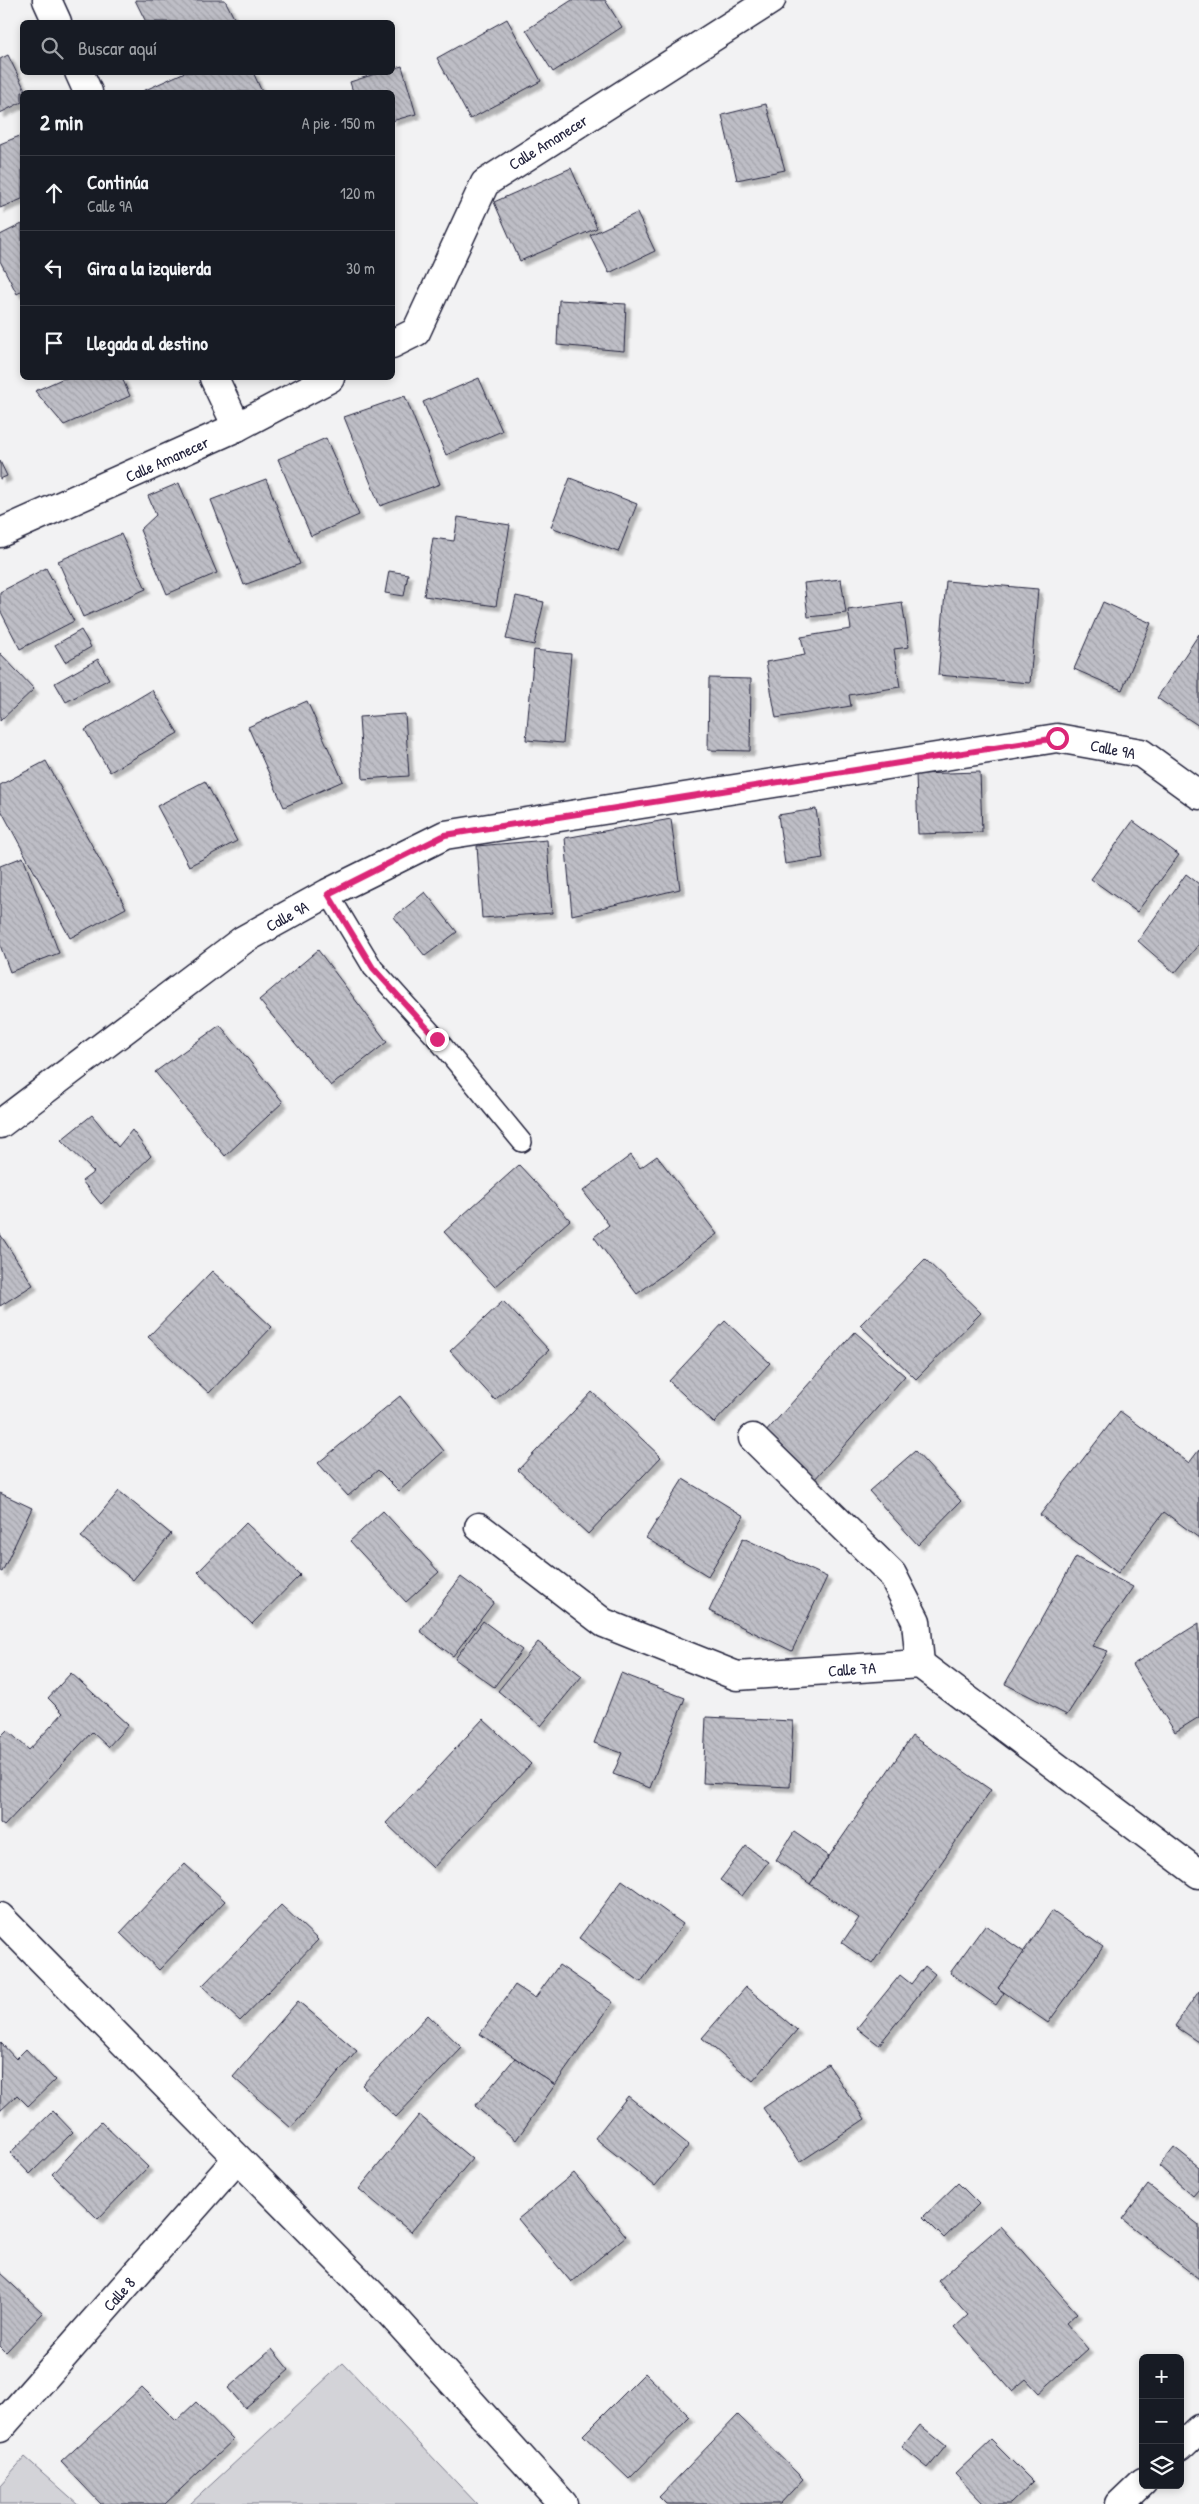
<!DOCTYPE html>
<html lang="es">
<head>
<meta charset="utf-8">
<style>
	:root { --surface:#171b24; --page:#242831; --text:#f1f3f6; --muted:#9ea1a6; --line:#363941 }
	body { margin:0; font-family:"Patrick Hand",sans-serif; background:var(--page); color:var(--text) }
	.controls { position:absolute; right:15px; bottom:15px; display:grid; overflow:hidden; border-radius:8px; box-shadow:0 2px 8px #0003 }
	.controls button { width:45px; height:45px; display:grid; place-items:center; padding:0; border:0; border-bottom:1px solid var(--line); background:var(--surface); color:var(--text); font:25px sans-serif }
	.stop { position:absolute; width:15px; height:15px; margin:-11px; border:4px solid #db2777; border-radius:50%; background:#fff }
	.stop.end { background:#db2777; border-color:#fff; box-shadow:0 1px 5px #0008 }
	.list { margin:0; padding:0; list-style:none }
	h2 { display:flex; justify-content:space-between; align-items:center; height:65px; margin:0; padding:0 20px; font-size:21px }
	h2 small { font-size:16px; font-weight:400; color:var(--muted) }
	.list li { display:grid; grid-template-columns:32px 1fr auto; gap:15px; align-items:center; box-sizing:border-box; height:75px; padding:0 20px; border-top:1px solid var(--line) }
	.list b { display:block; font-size:19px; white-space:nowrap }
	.list p { margin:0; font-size:16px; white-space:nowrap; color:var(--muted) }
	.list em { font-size:16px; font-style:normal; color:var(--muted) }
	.icon { flex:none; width:28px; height:28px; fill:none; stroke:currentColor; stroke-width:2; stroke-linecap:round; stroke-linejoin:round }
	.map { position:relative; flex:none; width:1199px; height:2504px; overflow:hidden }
	.search { position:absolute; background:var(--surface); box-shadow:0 2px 8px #0003; left:20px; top:20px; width:375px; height:55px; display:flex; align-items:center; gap:12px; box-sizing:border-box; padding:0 18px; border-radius:8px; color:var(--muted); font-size:19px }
	.panel { position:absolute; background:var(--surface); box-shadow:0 2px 8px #0003; left:20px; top:90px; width:375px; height:290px; border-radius:8px }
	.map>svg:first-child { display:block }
</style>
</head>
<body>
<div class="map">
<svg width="1199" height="2504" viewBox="0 0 1199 2504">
	<defs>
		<pattern id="building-back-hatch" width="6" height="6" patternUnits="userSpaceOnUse" patternTransform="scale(1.25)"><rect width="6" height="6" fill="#bebec6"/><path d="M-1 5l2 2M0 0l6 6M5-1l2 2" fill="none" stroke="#a3a3ab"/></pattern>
		<filter id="shadow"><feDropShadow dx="4.5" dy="4.5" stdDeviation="1" flood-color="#0004"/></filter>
	</defs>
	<rect width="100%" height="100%" fill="#f2f2f3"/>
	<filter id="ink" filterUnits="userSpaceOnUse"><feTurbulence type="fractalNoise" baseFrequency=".02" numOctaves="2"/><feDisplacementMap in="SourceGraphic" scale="10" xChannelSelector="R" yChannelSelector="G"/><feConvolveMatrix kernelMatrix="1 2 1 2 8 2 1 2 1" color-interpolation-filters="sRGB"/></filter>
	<g filter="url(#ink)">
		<g fill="#d3d3d8" stroke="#7a7a8a">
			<path d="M343,2363L477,2504H190Z"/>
			<path d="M25,2457L78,2504H0V2485Z"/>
		</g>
		<g fill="url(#building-back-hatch)" stroke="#22223b" filter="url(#shadow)">
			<path d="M135,0H225L236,22H146Z"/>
			<path d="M572,0H605L622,27L553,72L526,30Z"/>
			<path d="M507,19L541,81L470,119L437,58Z"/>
			<path d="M8,55L26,92H22V102L0,113V59Z"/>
			<path d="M402,66L416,114L392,121V92H353L350,82L381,72H392V69Z"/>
			<path d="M185,72H253L262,92H141Z"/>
			<path d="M766,104L785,170L737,180L722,115Z"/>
			<path d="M22,135V199L0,208V144Z"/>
			<path d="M571,168L597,228L520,261L494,202Z"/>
			<path d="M637,213L655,251L609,273L590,235Z"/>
			<path d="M22,224V291L17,294L0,261V235Z"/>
			<path d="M559,300L626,304L624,351L557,345Z"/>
			<path d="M64,378H122L130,396L64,425L35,391Z"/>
			<path d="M479,378L502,431L446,455L423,402Z"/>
			<path d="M405,396L440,484L380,506L344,417Z"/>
			<path d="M326,438L359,515L311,536L278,459Z"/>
			<path d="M0,461L7,476L0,479Z"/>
			<path d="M570,478L637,504L618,552L551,527Z"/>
			<path d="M266,479L300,564L244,585L211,500Z"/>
			<path d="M179,483L217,573L167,594L140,530L156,515L148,496Z"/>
			<path d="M458,517L510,525L496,606L424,596L433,538L454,541Z"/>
			<path d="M121,534L146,589L83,617L58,561Z"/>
			<path d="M46,568L74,621L20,649L0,610V592Z"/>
			<path d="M389,571L408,574L404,596L385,593Z"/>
			<path d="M841,579L846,613L808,617L804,583Z"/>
			<path d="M946,581L1038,589L1030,683L938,675Z"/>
			<path d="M516,596L544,602L534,645L506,639Z"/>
			<path d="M902,602L909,647L894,649L900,687L849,695L851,706L776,718L766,662L805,655L801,637L851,629L848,610Z"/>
			<path d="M1103,602L1151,623L1122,690L1074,669Z"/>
			<path d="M81,630L91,647L65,662L55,645Z"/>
			<path d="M1199,634V726L1157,698Z"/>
			<path d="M534,650L571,654L563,743L526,740Z"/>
			<path d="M0,653L34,689L0,721Z"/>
			<path d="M98,659L109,679L66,702L55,683Z"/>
			<path d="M709,678L751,679L750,751L708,750Z"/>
			<path d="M152,690L178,733L110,772L85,730Z"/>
			<path d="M307,701L343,781L284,807L248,727Z"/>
			<path d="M405,714L409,776L363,779L359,717Z"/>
			<path d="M46,761L126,908L70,938L0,808V785Z"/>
			<path d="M980,772L982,832L918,834L916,774Z"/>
			<path d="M205,781L237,841L189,866L157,806Z"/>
			<path d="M816,809L823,858L785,864L778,815Z"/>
			<path d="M671,819L680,889L572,915L565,838Z"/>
			<path d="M1133,821L1179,855L1137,912L1091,879Z"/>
			<path d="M547,840L552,913L482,918L477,846Z"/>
			<path d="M23,857L59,953L10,972L0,945V866Z"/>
			<path d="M1186,874L1199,884V944L1175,973L1138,941Z"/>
			<path d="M425,892L457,932L425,956L394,917Z"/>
			<path d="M318,950L387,1042L331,1086L259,1000Z"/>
			<path d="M220,1025L283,1102L225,1156L155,1072Z"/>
			<path d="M92,1115L118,1147L132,1130L151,1156L101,1204L82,1181L94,1172L61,1140Z"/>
			<path d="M631,1155L640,1168L657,1156L717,1234L637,1294L594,1237L609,1225L583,1191Z"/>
			<path d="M519,1165L570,1220L495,1287L444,1232Z"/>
			<path d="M0,1234L33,1285L0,1306Z"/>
			<path d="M925,1259L981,1313L916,1379L860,1325Z"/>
			<path d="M212,1271L272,1327L209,1393L148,1337Z"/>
			<path d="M503,1301L549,1350L495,1400L450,1351Z"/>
			<path d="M725,1321L770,1363L714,1423L669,1381Z"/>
			<path d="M855,1332L905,1376L815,1479L764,1434Z"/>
			<path d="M592,1392L661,1457L588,1534L518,1470Z"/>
			<path d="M400,1396L444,1451L399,1491L378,1470L348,1496L318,1463Z"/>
			<path d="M1120,1411L1189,1463L1199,1450V1538L1164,1512L1118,1573L1040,1515Z"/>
			<path d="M915,1451L961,1501L918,1545L869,1491Z"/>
			<path d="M683,1479L744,1516L708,1576L646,1538Z"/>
			<path d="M119,1491L171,1534L133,1580L81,1537Z"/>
			<path d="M0,1493L32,1508L2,1572L0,1571Z"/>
			<path d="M383,1511L439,1572L406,1602L350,1541Z"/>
			<path d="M246,1523L300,1575L252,1624L198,1572Z"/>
			<path d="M743,1538L827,1577L792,1651L709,1611Z"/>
			<path d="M1076,1557L1133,1587L1092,1646L1108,1651L1067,1715L1005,1684Z"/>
			<path d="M461,1577L494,1602L453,1656L420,1631Z"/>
			<path d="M483,1621L522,1650L494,1687L455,1659Z"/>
			<path d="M1199,1623V1717L1175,1732L1132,1665Z"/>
			<path d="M538,1642L582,1676L541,1726L498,1691Z"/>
			<path d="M71,1673L128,1725L108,1747L92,1732L4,1826L0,1823V1737L7,1730L29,1750L63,1713L48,1698Z"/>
			<path d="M621,1673L685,1698L650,1788L613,1774L622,1753L594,1743Z"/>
			<path d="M706,1717L793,1721L790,1787L703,1783Z"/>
			<path d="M483,1719L531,1764L433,1868L386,1823Z"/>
			<path d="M912,1736L991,1790L872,1964L842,1943L859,1918L810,1884Z"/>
			<path d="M794,1832L829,1856L810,1884L776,1860Z"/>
			<path d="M746,1846L768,1862L742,1896L720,1880Z"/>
			<path d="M185,1864L225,1901L159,1970L120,1933Z"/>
			<path d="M622,1880L683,1924L641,1982L579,1938Z"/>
			<path d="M281,1905L318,1940L240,2021L202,1986Z"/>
			<path d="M1052,1911L1103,1947L1048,2023L998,1988Z"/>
			<path d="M985,1925L1024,1952L998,1988L1004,1993L996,2005L950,1973Z"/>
			<path d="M559,1965L613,2002L555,2085L480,2034L515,1985L535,1998Z"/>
			<path d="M925,1966L935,1974L879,2045L857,2028L900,1975L911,1984Z"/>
			<path d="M746,1987L797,2030L753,2081L702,2038Z"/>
			<path d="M1199,1991V2042L1175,2026Z"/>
			<path d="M298,2001L357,2051L291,2128L233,2077Z"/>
			<path d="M428,2015L462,2048L396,2117L362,2085Z"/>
			<path d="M1,2043L16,2059L26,2049L55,2080L28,2106L17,2095L0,2111Z"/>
			<path d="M515,2058L555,2085L516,2140L475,2106Z"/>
			<path d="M828,2064L865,2119L800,2162L763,2108Z"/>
			<path d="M628,2096L689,2145L655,2186L595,2138Z"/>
			<path d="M53,2111L73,2132L30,2174L10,2153Z"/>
			<path d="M419,2115L472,2159L411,2232L359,2189Z"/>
			<path d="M101,2122L148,2167L98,2219L52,2174Z"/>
			<path d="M1174,2147L1199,2167V2189L1193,2196L1159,2166Z"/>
			<path d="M574,2173L626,2236L571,2282L518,2219Z"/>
			<path d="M958,2183L979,2204L944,2238L923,2217Z"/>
			<path d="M1148,2185L1199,2225V2279L1122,2219Z"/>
			<path d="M1000,2226L1077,2313L1066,2323L1088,2349L1039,2393L1026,2379L1012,2391L955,2327L968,2315L938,2281Z"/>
			<path d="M0,2273L43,2313L6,2352L0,2346Z"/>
			<path d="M272,2349L289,2370L245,2408L228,2388Z"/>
			<path d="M645,2373L690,2417L629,2479L583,2435Z"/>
			<path d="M142,2387L176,2421L196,2402L233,2440L165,2504H101L61,2462Z"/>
			<path d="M738,2415L803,2479L780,2504H666L659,2497Z"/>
			<path d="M920,2425L946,2446L928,2468L902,2447Z"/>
			<path d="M991,2440L1033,2482L1010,2504H984L955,2474Z"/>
		</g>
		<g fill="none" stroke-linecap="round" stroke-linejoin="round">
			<g stroke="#22223b" stroke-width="22">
				<path id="lane" d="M328,893L373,968L437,1039L522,1142"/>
			</g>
			<g stroke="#22223b" stroke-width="31">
				<g id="street">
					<path d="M47,0L57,22"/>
					<path d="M79,72L88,92"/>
					<path d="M392,344L416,332L485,183L771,0"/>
					<path d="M214,378L237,427"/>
					<path d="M0,533L237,427L330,378"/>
					<path d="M0,1124L243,940L328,893L445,835L1057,738L1141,753L1199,795"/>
					<path d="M753,1438L892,1574L916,1621L920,1664"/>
					<path d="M479,1527L604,1623L737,1676L920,1664L1199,1874"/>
					<path d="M0,1917L392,2315L563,2504"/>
					<path d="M0,2428L237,2159"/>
					<path d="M1180,2447L1199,2429"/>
					<path d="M1120,2504L1143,2482"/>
				</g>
			</g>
			<use href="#lane" stroke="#fff" stroke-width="19"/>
			<use href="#street" stroke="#fff" stroke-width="28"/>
		</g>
	</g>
	<g fill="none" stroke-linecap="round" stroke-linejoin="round" filter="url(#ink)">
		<path stroke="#db2777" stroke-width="6" d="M437,1039L373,968L328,894L445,835L1057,738"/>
	</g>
	<g text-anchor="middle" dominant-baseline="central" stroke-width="4" stroke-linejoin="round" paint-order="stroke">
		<g font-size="16" fill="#22223b" stroke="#fff">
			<text transform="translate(548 142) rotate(-32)">Calle Amanecer</text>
			<text transform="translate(167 459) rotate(-24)">Calle Amanecer</text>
			<text transform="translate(1113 749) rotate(11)">Calle 9A</text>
			<text transform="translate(287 916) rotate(-29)">Calle 9A</text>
			<text transform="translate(852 1669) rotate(-4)">Calle 7A</text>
			<text transform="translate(119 2294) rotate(-49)">Calle 8</text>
		</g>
	</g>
</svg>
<div class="controls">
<button>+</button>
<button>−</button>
<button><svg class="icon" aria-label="layers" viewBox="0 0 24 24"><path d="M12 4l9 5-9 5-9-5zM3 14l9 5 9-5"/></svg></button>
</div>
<div class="stop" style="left:1057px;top:738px"></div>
<div class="stop end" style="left:437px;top:1039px"></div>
<div class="search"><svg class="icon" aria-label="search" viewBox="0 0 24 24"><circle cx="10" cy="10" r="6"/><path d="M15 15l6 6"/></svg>Buscar aquí</div>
<section class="panel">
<h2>2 min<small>A pie · 150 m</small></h2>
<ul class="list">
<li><svg class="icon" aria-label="ahead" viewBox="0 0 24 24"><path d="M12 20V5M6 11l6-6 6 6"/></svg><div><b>Continúa</b><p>Calle 9A</p></div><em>120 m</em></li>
<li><svg class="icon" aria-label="left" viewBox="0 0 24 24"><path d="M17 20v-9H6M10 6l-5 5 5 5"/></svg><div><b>Gira a la izquierda</b></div><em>30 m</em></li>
<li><svg class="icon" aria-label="arrive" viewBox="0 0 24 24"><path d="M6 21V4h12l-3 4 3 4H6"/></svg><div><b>Llegada al destino</b></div></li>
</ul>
</section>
</div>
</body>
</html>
